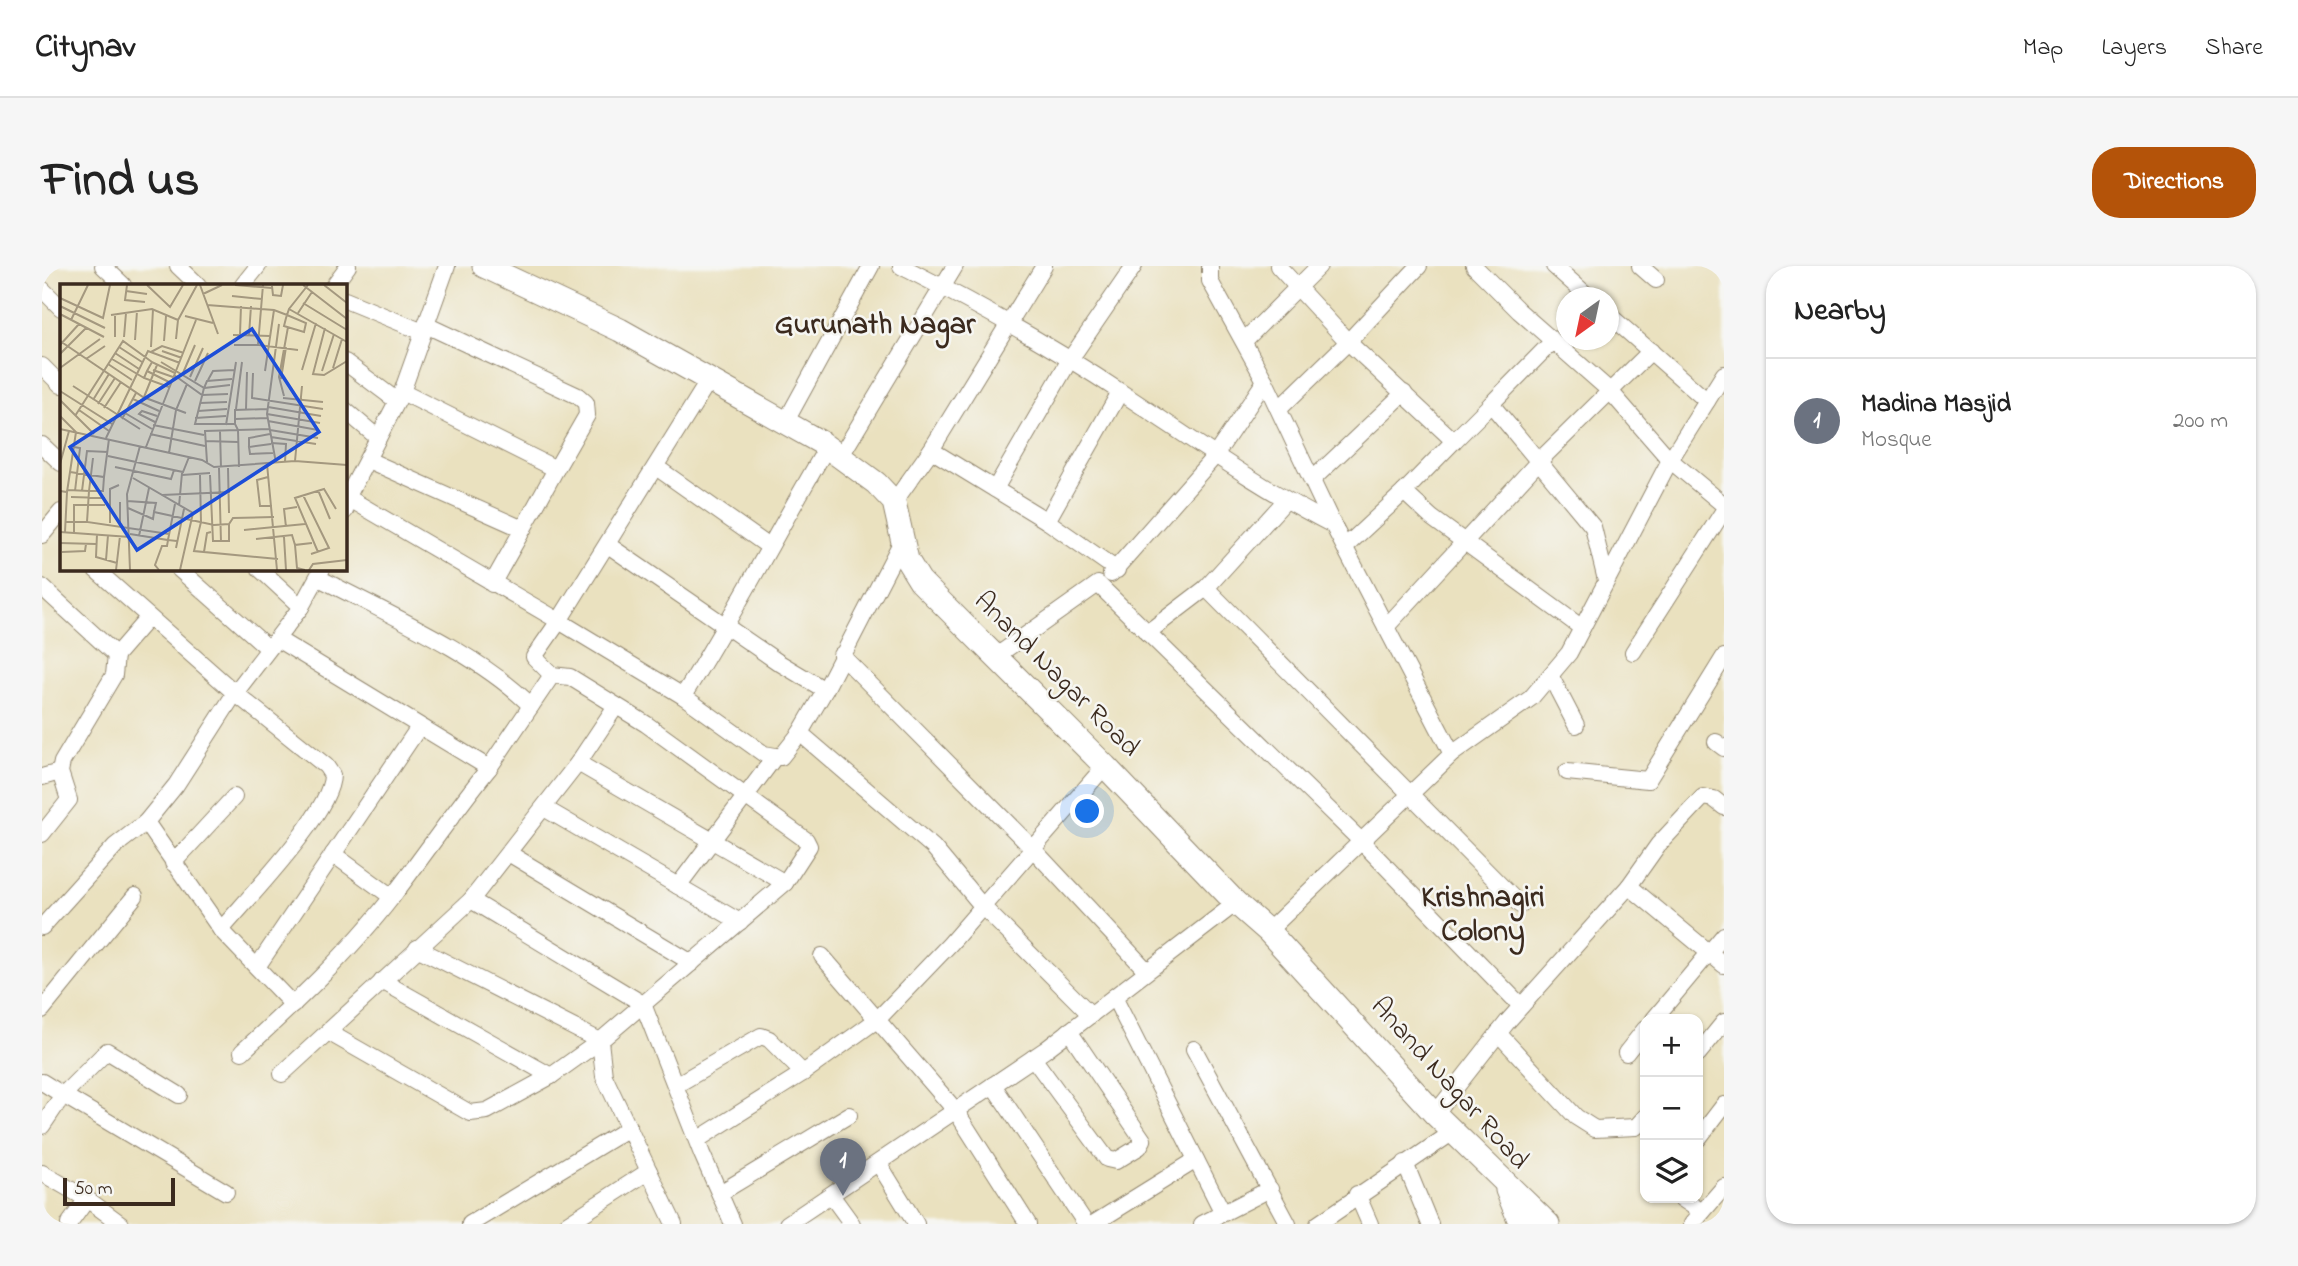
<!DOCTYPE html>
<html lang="en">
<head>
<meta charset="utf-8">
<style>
	:root { --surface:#fff; --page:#f6f6f6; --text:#222; --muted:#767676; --line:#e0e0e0; --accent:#b45309 }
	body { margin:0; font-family:"Indie Flower",sans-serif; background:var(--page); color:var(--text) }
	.controls { position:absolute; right:21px; bottom:21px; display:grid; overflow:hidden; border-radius:14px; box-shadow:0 2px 5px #0004 }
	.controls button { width:63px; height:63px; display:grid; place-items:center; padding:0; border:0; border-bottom:2px solid var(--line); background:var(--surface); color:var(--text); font:35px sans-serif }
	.compass { position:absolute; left:1514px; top:21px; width:63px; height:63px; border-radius:50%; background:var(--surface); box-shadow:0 2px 5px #0004; rotate:213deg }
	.scale { position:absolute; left:21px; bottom:18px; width:112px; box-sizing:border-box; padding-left:7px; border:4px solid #3b2a1e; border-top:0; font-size:19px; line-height:24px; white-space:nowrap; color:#3b2a1e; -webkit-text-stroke:5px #f6f6f2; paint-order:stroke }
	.you { position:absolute; left:1046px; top:546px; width:24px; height:24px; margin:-18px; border:5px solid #fff; border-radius:50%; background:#1a73e8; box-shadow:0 0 0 10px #1a73e833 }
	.badge { display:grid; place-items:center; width:46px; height:46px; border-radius:50%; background:var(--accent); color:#fff; font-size:23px; font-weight:700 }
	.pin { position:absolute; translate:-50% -58px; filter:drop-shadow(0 2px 4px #0008) }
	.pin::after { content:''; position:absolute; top:37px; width:24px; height:21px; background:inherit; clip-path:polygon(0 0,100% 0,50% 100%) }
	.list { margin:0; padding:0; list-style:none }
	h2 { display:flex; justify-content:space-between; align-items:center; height:91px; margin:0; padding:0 28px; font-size:30px }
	h2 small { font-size:23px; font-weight:400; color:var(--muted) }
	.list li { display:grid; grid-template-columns:46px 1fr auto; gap:21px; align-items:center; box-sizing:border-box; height:126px; padding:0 28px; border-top:2px solid var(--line) }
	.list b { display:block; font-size:26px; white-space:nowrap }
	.list p { margin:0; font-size:23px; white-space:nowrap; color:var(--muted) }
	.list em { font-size:23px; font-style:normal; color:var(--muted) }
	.icon { flex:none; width:38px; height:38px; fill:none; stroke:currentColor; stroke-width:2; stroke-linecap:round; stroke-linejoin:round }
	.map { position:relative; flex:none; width:1682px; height:958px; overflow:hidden; border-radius:28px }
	header { display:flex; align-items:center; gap:42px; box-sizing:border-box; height:98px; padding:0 35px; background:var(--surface); border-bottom:2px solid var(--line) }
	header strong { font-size:33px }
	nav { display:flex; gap:38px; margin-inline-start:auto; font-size:24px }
	.intro { display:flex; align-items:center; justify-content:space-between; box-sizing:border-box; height:168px; padding:0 42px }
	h1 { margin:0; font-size:49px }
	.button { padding:18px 32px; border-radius:28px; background:var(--accent); color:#fff; font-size:24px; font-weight:700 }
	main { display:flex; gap:42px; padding:0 42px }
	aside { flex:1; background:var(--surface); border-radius:28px; box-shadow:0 2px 5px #0004 }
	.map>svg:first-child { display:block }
</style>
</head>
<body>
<header>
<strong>Citynav</strong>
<nav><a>Map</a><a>Layers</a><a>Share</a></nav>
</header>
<div class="intro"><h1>Find us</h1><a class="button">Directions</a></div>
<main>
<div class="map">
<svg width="1682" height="958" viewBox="0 0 1682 958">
	<rect width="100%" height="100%" fill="#f6f6f2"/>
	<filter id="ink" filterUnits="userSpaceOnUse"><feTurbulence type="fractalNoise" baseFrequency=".0143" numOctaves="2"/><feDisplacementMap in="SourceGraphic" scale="14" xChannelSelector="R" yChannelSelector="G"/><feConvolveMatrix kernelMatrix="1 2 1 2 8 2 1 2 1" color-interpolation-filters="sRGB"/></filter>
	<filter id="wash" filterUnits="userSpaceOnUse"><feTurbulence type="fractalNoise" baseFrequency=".00686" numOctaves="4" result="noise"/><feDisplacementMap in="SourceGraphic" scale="28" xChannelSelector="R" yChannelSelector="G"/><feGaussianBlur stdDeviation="1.57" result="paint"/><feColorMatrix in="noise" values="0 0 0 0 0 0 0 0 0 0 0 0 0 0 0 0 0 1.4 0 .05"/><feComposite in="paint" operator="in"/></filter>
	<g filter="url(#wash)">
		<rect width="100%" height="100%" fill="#eae1bf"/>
	</g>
	<g filter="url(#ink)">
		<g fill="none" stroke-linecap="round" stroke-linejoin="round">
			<g stroke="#92866e" stroke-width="18">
				<g id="street">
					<path d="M61,0L81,19"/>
					<path d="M136,0L156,19"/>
					<path d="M859,0C934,38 1010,80 1080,127C1150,173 1216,221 1291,259"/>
					<path d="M1168,0V15L1223,115L1291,259L1410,488"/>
					<path d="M1236,0L1306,76L1412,175L1449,138L1551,261L1564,314"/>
					<path d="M1432,0L1477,45L1568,125L1628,194L1682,239"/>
					<path d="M1512,0L1548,32"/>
					<path d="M1598,0L1614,14"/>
					<path d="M201,19L216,0"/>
					<path d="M292,19L306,0"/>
					<path d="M0,23L19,42"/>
					<path d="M303,34L381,66"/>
					<path d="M1566,48L1665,135"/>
					<path d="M1202,75L1277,0"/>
					<path d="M303,96L355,135"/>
					<path d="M0,100L19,119"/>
					<path d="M667,114L517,355L641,430L722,488L739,491L758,467L783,424L861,273"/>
					<path d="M360,126L514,203L545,149L544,137L536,130L384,59"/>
					<path d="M1449,138L1511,75"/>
					<path d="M1237,143L1306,76L1377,0"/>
					<path d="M303,144L336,172"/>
					<path d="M743,157L829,0"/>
					<path d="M1412,175L1362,226L1390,252L1540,362"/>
					<path d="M0,179L19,197"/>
					<path d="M889,184L1002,0"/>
					<path d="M798,191L913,0"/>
					<path d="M326,194L481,263L514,203"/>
					<path d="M614,201L726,280"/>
					<path d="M1270,214L1362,127"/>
					<path d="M953,223L1027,95L1092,0"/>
					<path d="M852,236L889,184L1005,255L1075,304"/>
					<path d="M303,245L308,226L360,126L405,0"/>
					<path d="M1005,255L1078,126"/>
					<path d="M0,269L19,246"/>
					<path d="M566,279L736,396L783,424"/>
					<path d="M1303,281L1362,226"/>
					<path d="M53,303L193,427L284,500L290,509C290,546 205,633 179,664"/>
					<path d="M137,303L226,382"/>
					<path d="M218,303L259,341"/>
					<path d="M1069,308L1172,191L1223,115"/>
					<path d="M277,312C342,346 438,388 489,440"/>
					<path d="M450,318L481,263"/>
					<path d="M0,321L74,389L106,352"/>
					<path d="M1164,322L1243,235"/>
					<path d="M1344,361L1496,196L1609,85"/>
					<path d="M1105,367L1164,322L1478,639"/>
					<path d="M235,373L447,502L510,409L492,391L517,355L308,233"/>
					<path d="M1591,386L1682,244"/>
					<path d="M799,389L992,584L1105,705"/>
					<path d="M953,391L1056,318L1319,575L1479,740"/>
					<path d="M510,409L528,411L604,458L764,574L767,580L743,617L558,775L562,810L632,958"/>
					<path d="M1509,411L1534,459"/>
					<path d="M641,430C692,349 736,264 785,181"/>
					<path d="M758,467L891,581L941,641L1049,749"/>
					<path d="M1674,476L1682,482"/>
					<path d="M536,497L743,617"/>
					<path d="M1525,506L1606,514L1682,391"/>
					<path d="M0,511L18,506"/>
					<path d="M502,542L698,656"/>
					<path d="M104,556L179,664L251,739"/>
					<path d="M0,568L27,534L18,506L20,496L72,409L74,389"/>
					<path d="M291,588L350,631"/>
					<path d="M468,588L650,697"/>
					<path d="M131,597L192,531"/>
					<path d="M636,620L732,492"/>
					<path d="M1587,620L1616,579L1661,531L1672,533L1682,541"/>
					<path d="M429,634L601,738L660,888L691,958"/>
					<path d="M0,661L73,580L104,556L134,519L193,427L259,341L280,303"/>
					<path d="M1226,665L1410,488L1489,432L1527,387L1628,194L1682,108"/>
					<path d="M780,690L914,845L986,958"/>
					<path d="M215,701L377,461"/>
					<path d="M340,715L509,810L558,775L375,682"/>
					<path d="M1072,731L1181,947"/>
					<path d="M0,744L93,630"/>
					<path d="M1612,753L1682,669"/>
					<path d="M286,766L428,847L445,845L509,810"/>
					<path d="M1456,767L1534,851L1553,863L1594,861L1603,851"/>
					<path d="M1152,783L1246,958"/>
					<path d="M200,786C252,738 306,688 350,631C383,588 413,544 447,502"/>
					<path d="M1584,787L1603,763"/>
					<path d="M1656,788L1682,756"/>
					<path d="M991,792L1065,893L1074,895L1097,881L1101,874L1027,765"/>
					<path d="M240,808L429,634L536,497L574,440"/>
					<path d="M0,816L21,829L0,860"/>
					<path d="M634,819L719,770L727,773L761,807"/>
					<path d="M951,819L1044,958"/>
					<path d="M137,829L65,785L21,829L184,926"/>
					<path d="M1393,848L1466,755L1587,620L1682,699"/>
					<path d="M1656,873L1682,839"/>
					<path d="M655,874L761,807L836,753L908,678L1063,500"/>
					<path d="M1363,897L1388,958"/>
					<path d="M837,898L874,958"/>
					<path d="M0,907L45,933L79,958"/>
					<path d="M678,927L807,849"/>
					<path d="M1315,928L1328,958"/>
					<path d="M789,929L810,958"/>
					<path d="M1639,932L1660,946"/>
					<path d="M27,958L45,933"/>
					<path d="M428,958L587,862"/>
					<path d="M525,958L607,905"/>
					<path d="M745,958L1003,784L1194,637"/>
					<path d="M1051,958L1154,894"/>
					<path d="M1160,958L1228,923"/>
					<path d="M1276,958L1411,866"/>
					<path d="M1650,958L1682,921"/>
				</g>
			</g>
			<g stroke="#92866e" stroke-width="25">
				<g id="secondary">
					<path d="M442,0L578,64L778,176L834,217L852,236L865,294L878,315L1063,500L1194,637L1226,665L1393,848L1506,958"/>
					<path d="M1465,924L1479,958"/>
				</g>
			</g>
			<use href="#street" stroke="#fff" stroke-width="16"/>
			<use href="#secondary" stroke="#fff" stroke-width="23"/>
		</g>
	</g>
	<g text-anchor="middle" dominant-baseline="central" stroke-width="5" stroke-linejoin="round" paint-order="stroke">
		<g font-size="28" fill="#3b2a1e" stroke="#f6f6f2">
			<text transform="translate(1014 409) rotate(45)">Anand Nagar Road</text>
			<text transform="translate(1407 818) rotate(48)">Anand Nagar Road</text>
		</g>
		<g font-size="30" font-weight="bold" fill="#3b2a1e" stroke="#f6f6f2">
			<text x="833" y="60">Gurunath Nagar</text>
			<text x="1441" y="633">Krishnagiri<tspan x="1441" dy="34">Colony</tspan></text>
		</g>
	</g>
	<g transform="translate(18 18)">
		<rect width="287" height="287" fill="#eae1bf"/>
		<path fill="none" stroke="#a4987f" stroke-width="2" d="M67,1L65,16L85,18M87,1L110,23L123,1M140,1L158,50M175,1L212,4M203,1L198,61L238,66M243,1L287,35M264,1L287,19M212,2L213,11L221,12L223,1M66,7L87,10M143,10L162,1M172,12L202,15M0,14L43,34L50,1M243,19L287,46M147,21L214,26L227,31L246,39L244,48L224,42L226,34L229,25L248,1M0,22L45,44M229,25L287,58M238,29L252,8M0,30L44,53M51,31L92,25L118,36M125,32L153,39M11,36L28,1M265,44L253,90L264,91L287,77M180,50L181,22M173,51L210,52M189,51L191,22M55,53V30M64,53L66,29M116,55L118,36L137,1M75,56L77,27M0,57L83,113L126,129M104,57L106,32M0,61L19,40M174,61H198M59,63L82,78M91,63L93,25M102,67L122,74M91,68L102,62L124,69M55,69L79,85M0,70L26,44M26,75L45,62M52,75L84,94M101,78L144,104L135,140H175M48,80L72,96M0,84L40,55M273,84L282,55M93,86L113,93M242,86L256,39M87,87L111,99M205,87L214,26M262,87L274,50M123,89L135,61M193,89L192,114L263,125M114,91L142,111L168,110M130,93L143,64M221,95L226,63M148,96L153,87L174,86M135,97L148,69M170,101L144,104L147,97L172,95M13,102L80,145M109,103L84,94L87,87L92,78L115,89M0,107L52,140M224,112L219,93L228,43M84,113L97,81M223,114L263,118M73,115L99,127M0,116L34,150M33,116L49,90M140,119L167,118M38,120L55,94M208,123L261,132M44,124L61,98M176,125L182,78M186,125L187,88M207,125L175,126V140L178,146L209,145M19,126L49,147M138,127L167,125M65,129L92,145M207,130L260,139M0,132L16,148L7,208L0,207M15,132L63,57L92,78M135,134L166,132M62,135L76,109M175,135L207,134M208,137L258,146M95,138L79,130L82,127L97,132M93,141L144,151M166,141L176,78M0,145L142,176L154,183L235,177L287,181M210,146L258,154M160,147L161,184M90,150L145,162M211,153L256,160M46,154L88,67L120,79M145,157L178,158M211,159L226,160L225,178M211,160L189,163L190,170L213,169M14,163L20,164L15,207M86,163L136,36M189,163V154L210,150M109,169L116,126L127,100M48,172L123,188L129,173M235,177L242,102M147,178L145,147L178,146L179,183M216,179L207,130L219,40M0,180L9,147M207,180L217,286M55,183L111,195L114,186M159,184L161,258M168,184L169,229M10,188L44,193L49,155M122,191L150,189M140,191L141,238L134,267L218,275M150,191L153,257H169V240M44,193L43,207H29L27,238L109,250M208,193L197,196L200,222H212M73,194L133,229L120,286M8,206L29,207L33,174M258,206L270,235M22,207L27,167L48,168M102,211L170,208M243,211L269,264L251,270M11,213L45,214M67,217L96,219L94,228M60,218V240M119,222L122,189M68,224L93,235L94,228L154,241L169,240L173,234L214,233M5,238H27M50,239V205L59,201M226,243L224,225L237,223M184,246L245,240M0,248L70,253M5,248L7,208M14,248V221H45M37,250L36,273L57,279M70,250L108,256L115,220M79,252L89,204M224,253L226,286M196,255L232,251L235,261M0,259L36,260M116,264L124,225M2,268L25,267L26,260M144,268L147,249L151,248M258,268L235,214L264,205L276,225M46,276L48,251M56,286L60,252M70,286L67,210L80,162M99,286L95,281L102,262H107L108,256L117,257M245,286L237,284L235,261L252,259M249,286L253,280L287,276"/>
		<path fill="#1d4ed8" fill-opacity="0.15" stroke="#1d4ed8" stroke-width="3.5" d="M192,45L259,148L77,266L10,163Z"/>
		<rect width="287" height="287" fill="none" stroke="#3b2a1e" stroke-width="3.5"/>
	</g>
</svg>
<div class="controls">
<button>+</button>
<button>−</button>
<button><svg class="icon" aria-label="layers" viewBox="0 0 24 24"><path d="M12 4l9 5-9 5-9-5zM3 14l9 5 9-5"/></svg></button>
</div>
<svg class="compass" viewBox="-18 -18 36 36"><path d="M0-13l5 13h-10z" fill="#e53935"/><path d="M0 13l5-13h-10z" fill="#767676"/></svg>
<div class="scale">50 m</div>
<div class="you"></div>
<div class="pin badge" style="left:801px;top:930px;background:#6b7280">1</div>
</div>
<aside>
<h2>Nearby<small></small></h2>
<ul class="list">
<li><span class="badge" style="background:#6b7280">1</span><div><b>Madina Masjid</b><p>Mosque</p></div><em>200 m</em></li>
</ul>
</aside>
</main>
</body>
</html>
